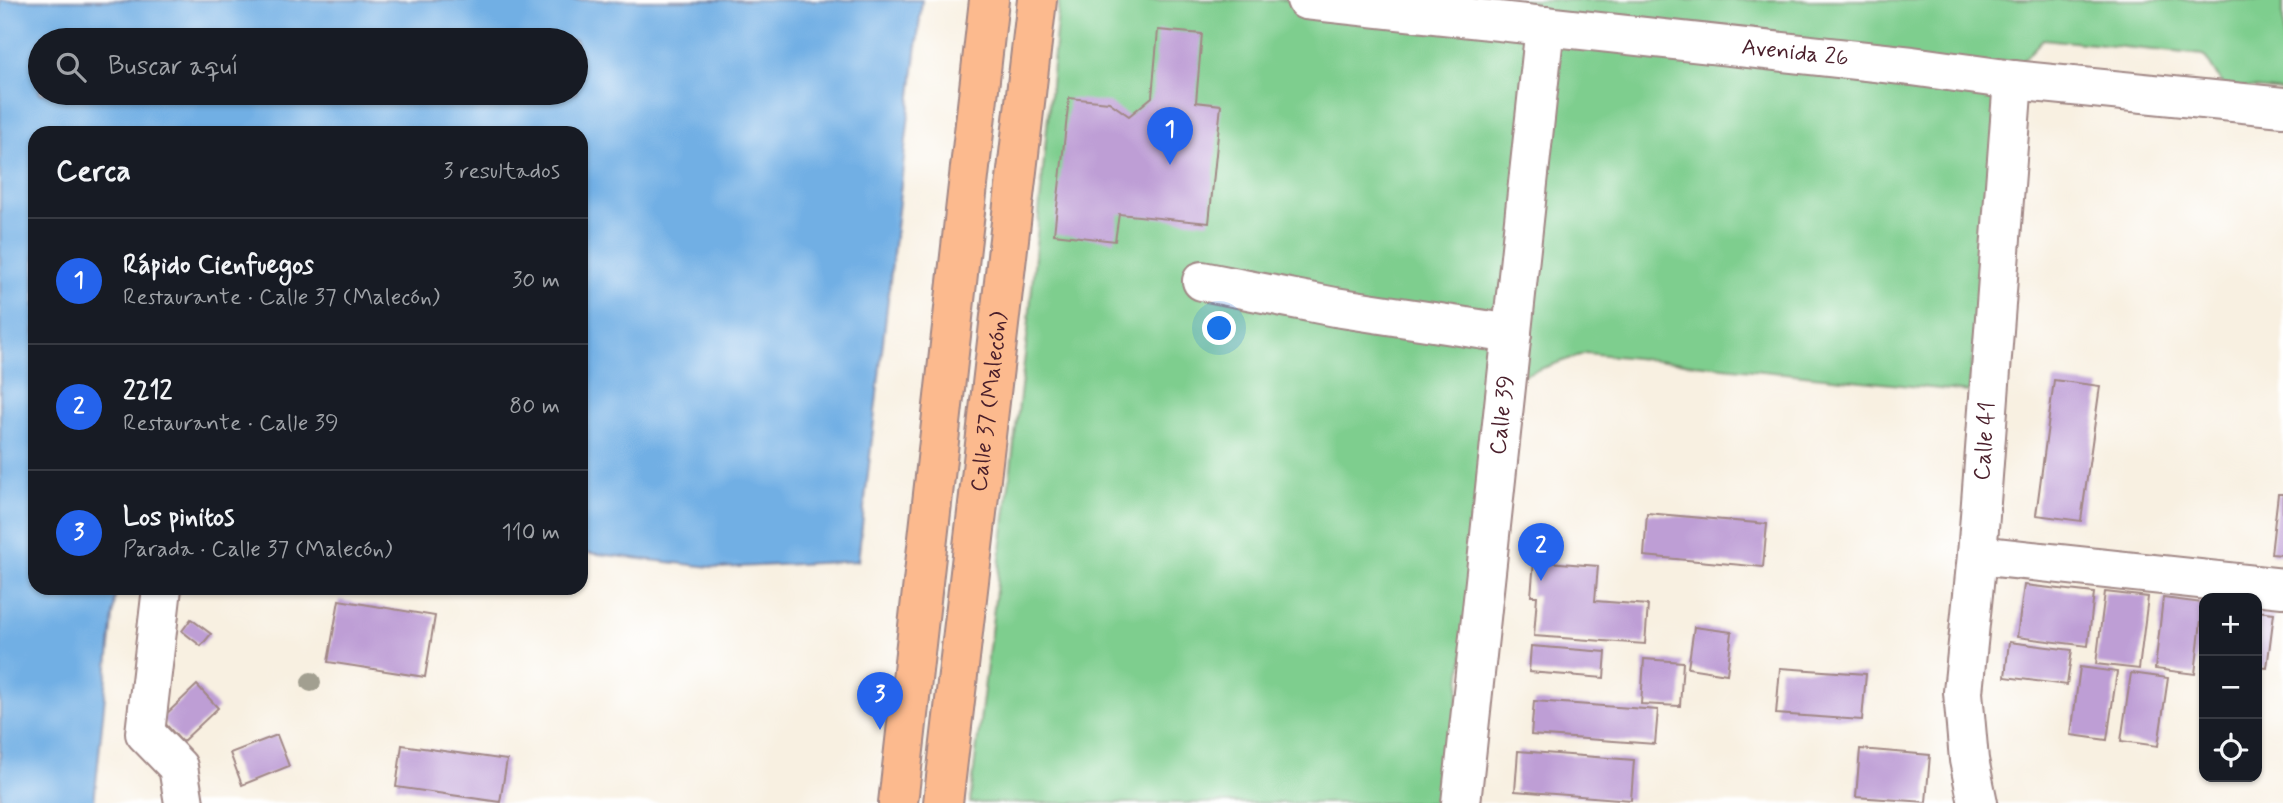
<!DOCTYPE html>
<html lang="es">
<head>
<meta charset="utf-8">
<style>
	:root { --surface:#171b24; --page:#20242c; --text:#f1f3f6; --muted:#9ea1a6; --line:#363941; --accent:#2563eb }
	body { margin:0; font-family:Mynerve,sans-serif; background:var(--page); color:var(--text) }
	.controls { position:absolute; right:21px; bottom:21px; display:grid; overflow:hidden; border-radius:14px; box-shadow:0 2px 5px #0004 }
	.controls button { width:63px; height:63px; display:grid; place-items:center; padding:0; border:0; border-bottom:2px solid var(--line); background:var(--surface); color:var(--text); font:35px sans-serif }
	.you { position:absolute; left:1220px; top:329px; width:24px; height:24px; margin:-18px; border:5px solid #fff; border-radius:50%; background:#1a73e8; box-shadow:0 0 0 10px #1a73e833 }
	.badge { display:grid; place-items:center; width:46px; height:46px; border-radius:50%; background:var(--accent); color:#fff; font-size:23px; font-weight:700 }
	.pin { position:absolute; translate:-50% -58px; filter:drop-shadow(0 2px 4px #0008) }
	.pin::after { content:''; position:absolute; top:37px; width:24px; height:21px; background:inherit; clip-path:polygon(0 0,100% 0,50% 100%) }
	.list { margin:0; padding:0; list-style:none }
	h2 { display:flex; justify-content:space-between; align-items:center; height:91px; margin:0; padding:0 28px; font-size:30px }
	h2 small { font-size:23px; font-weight:400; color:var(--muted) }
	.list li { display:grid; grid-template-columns:46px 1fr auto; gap:21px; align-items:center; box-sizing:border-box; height:126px; padding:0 28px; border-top:2px solid var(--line) }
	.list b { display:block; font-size:26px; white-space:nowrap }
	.list p { margin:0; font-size:23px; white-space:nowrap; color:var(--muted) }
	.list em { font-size:23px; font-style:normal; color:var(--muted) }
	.icon { flex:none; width:38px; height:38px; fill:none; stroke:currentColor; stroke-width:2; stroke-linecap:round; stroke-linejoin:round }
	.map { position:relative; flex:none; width:2283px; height:803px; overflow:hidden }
	.search { position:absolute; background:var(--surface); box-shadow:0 2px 5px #0004; left:28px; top:28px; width:560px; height:77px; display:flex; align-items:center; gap:18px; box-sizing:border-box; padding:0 24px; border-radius:38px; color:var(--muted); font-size:26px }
	.panel { position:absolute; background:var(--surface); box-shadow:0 2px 5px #0004; left:28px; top:126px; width:560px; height:469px; border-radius:21px }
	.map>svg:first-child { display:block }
</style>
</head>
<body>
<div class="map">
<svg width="2283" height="803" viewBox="0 0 2283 803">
	<rect width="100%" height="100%" fill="#fff"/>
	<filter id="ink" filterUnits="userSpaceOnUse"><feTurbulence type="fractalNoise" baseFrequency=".0143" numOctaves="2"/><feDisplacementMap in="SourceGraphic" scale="14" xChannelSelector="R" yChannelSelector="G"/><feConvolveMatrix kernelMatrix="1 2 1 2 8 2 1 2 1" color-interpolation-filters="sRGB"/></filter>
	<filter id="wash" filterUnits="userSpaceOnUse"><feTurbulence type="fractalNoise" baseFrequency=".00686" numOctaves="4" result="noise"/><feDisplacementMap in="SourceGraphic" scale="28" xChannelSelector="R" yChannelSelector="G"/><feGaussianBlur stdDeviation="1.57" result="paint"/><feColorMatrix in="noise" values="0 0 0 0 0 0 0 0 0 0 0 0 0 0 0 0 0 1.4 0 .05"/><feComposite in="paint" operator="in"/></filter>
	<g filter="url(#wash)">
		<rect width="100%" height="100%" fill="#f8f0e1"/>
		<path fill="#7ece8e" stroke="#64765c" stroke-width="2" d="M1059,0H2283V91L2223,85L2204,55L2043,39L2007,77L1999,102L1969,392L1586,353L1497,384L1445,803H970L1028,330Z"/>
		<path fill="#71afe4" stroke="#5e6788" stroke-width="2" fill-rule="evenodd" d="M0,0H922L858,561L719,568L581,552V133H35V588H116L94,803H0ZM40,40H576V93H40Z"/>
		<g id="blocks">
			<g fill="#be9ed5">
				<path d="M1158,30L1202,34L1196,102L1221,105L1209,223L1119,214L1115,241L1054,234L1069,98L1109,102L1129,116L1152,97Z"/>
				<path d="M2054,380L2100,386L2081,521L2036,515Z"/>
				<path d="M2278,494H2283V555L2271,554Z"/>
				<path d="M1647,513L1767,524L1763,567L1644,556Z"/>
				<path d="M1534,561L1598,566L1595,601L1648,605L1645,644L1534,636L1537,596H1531Z"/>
				<path d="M2024,585L2094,593L2088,646L2017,637Z"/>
				<path d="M2105,592L2148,597L2139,669L2096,664Z"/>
				<path d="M2163,598L2203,603L2195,674L2155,669Z"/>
				<path d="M339,600L435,616L425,677L328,662Z"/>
				<path d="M2257,611L2274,613L2267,668L2257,667Z"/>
				<path d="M191,619L211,634L201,646L182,631Z"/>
				<path d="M1694,627L1732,632L1727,674L1688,668Z"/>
				<path d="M2009,642L2072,650L2067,685L2005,677Z"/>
				<path d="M1531,646L1606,652L1604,678L1529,672Z"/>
				<path d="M1644,659L1683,662L1680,706L1641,704Z"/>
				<path d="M2080,667L2117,672L2107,740L2071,735Z"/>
				<path d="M1780,668L1866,674L1862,720L1776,714Z"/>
				<path d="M2131,673L2168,678L2158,746L2121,741Z"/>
				<path d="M197,685L218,708L182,742L161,719Z"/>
				<path d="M1534,701L1658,710L1655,744L1531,735Z"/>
				<path d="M277,735L289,766L242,785L230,753Z"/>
				<path d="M402,745L507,760L500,802L396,787Z"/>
				<path d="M1860,749L1930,755L1926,802L1856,797Z"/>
				<path d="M1518,751L1634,760L1631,800L1515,791Z"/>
			</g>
		</g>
	</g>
	<g filter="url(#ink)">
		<use href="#blocks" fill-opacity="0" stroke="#a18886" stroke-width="2"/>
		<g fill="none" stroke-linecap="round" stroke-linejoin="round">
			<g stroke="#a18886" stroke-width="42">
				<g id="minor">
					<path id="s1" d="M1306,0L1912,66L2013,80L2283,107"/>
					<path d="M1202,281L1335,307L1512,334"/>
					<path d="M1977,555L2283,588"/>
					<path d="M162,588L145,733L178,767L184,803"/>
					<path id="s2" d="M1461,803L1545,26"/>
					<path id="s3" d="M1978,803L1969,760L1963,692L1977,555L2013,80"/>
				</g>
			</g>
			<g stroke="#a18886" stroke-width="42">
				<g id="major">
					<path d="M898,803L989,0"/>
					<path id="s4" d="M943,803L1037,0"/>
				</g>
			</g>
			<use href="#minor" stroke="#fff" stroke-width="38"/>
			<use href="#major" stroke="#fcba8e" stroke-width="38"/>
		</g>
		<circle fill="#a29f90" cx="311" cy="682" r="10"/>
	</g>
	<g text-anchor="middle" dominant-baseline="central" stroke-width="5" stroke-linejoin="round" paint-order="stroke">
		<g font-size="23" fill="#4a1f2b" stroke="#fff">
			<text stroke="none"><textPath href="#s1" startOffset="492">Avenida 26</textPath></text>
			<text stroke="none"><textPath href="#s4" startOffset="404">Calle 37 (Malecón)</textPath></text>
			<text stroke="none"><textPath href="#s2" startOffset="390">Calle 39</textPath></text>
			<text stroke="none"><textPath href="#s3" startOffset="364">Calle 41</textPath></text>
		</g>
	</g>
</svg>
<div class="controls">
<button>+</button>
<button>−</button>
<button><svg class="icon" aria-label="locate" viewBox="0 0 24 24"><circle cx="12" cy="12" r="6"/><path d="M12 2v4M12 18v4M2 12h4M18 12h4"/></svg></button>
</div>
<div class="you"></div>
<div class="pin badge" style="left:1170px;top:165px">1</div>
<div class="pin badge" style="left:1541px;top:581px">2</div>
<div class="pin badge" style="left:880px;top:730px">3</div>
<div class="search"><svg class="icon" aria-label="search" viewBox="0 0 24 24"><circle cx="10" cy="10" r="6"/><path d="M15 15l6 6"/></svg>Buscar aquí</div>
<section class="panel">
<h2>Cerca<small>3 resultados</small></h2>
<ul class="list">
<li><span class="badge">1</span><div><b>Rápido Cienfuegos</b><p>Restaurante · Calle 37 (Malecón)</p></div><em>30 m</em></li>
<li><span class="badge">2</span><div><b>2212</b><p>Restaurante · Calle 39</p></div><em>80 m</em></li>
<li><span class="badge">3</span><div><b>Los pinitos</b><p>Parada · Calle 37 (Malecón)</p></div><em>110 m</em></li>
</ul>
</section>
</div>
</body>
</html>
